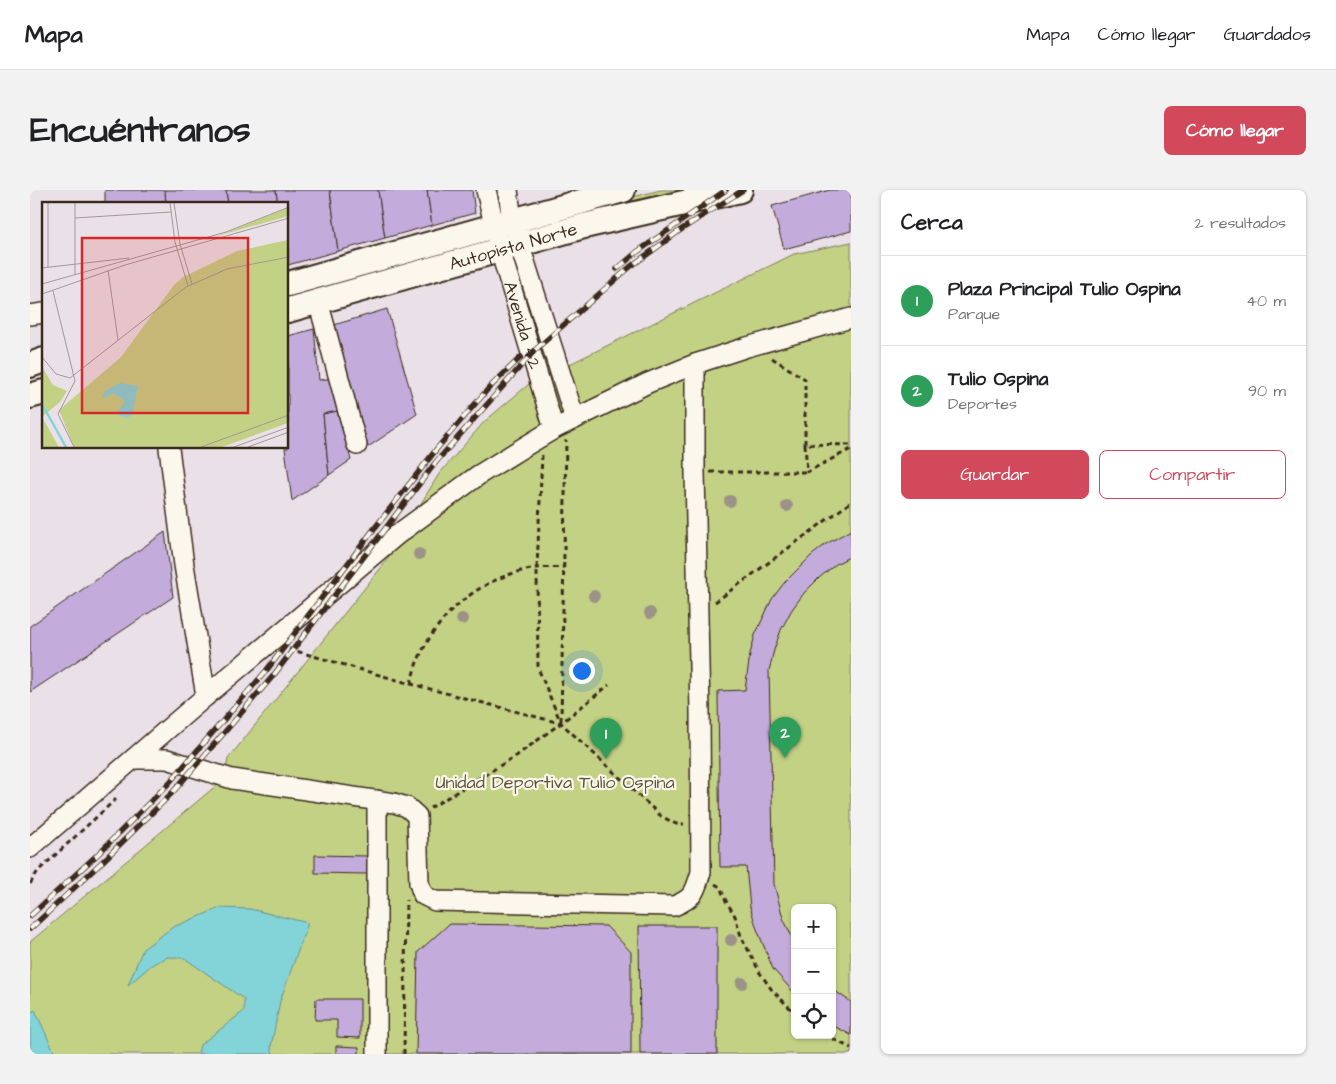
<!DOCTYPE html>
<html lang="es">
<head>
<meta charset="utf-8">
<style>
	:root { --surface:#fff; --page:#f2f2f2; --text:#202124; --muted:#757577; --line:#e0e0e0; --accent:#d1495b }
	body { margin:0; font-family:"Architects Daughter",sans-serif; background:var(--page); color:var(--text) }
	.controls { position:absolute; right:15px; bottom:15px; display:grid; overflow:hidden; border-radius:8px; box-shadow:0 1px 4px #0004 }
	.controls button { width:45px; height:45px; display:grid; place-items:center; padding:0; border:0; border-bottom:1px solid var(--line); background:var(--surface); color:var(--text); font:25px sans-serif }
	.you { position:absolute; left:551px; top:480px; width:18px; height:18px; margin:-12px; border:4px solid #fff; border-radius:50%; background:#1a73e8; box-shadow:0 0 0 8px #1a73e833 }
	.badge { display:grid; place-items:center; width:32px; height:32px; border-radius:50%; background:var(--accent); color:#fff; font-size:16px; font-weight:700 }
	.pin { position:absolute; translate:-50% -41px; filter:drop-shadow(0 1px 2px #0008) }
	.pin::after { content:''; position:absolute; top:26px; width:18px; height:15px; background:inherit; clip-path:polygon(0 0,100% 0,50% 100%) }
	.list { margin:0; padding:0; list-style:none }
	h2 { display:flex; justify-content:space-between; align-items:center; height:65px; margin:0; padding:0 20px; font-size:21px }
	h2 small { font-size:16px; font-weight:400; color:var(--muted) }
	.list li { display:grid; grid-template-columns:32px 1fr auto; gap:15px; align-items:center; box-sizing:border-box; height:90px; padding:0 20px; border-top:1px solid var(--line) }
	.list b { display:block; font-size:19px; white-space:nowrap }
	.list p { margin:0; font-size:16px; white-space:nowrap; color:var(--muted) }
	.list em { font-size:16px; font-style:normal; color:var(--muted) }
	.actions { display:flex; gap:10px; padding:15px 20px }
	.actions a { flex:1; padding:11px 0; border:1px solid var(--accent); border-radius:8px; text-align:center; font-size:18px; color:var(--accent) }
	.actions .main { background:var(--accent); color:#fff }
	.icon { flex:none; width:28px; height:28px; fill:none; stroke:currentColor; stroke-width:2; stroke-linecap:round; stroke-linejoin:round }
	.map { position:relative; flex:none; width:821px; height:864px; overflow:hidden; border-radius:8px }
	header { display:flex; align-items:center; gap:30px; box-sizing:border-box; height:70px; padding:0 25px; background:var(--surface); border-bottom:1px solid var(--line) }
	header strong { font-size:24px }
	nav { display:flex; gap:28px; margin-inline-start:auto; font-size:18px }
	.intro { display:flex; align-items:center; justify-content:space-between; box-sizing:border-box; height:120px; padding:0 30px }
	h1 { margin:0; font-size:35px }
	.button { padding:12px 22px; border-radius:8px; background:var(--accent); color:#fff; font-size:18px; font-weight:700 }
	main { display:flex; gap:30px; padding:0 30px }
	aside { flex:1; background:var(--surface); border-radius:8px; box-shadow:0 1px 4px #0004 }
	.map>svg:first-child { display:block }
</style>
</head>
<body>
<header>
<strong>Mapa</strong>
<nav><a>Mapa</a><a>Cómo llegar</a><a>Guardados</a></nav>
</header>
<div class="intro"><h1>Encuéntranos</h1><a class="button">Cómo llegar</a></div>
<main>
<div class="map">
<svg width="821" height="864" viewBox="0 0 821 864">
	<rect width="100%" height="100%" fill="#eae0e7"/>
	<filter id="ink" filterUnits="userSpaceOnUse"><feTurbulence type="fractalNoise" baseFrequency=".02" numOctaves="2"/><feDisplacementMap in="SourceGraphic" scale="10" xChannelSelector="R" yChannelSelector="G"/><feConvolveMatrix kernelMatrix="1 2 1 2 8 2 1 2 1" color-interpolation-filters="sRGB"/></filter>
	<g filter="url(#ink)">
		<g fill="#c3d185" stroke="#7f7e52" fill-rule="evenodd">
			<path d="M631,0H674L517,36L514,29Z"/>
			<path d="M821,52V864H0V752L194,589L198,569L354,374L409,284L454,232L499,194L764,64ZM765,718H802V845H765Z"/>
		</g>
		<g fill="#83d4d9" stroke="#66908e">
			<path d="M190,718L220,719L278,733L250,811L241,857L243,864H168L170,855L214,821V809L154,768L138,767L123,774L98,795L113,759L143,737Z"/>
			<path d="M5,820L25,864H0V823Z"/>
		</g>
		<g fill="#c3acdb" stroke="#3b2a1e">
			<path d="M75,0H135L136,14H75Z"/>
			<path d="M135,0H196L198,14H136Z"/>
			<path d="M196,0H246L248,14H198Z"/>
			<path d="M246,0H300L308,61L258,75V14H248Z"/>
			<path d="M300,0H348L355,48L308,61Z"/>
			<path d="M348,0H397L402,35L355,48Z"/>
			<path d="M397,0H442L445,23L402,35Z"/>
			<path d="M800,0H821V41L754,59L742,16Z"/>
			<path d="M357,119L387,224L338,257L304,135Z"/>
			<path d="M284,139L289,190L304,188L308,221L293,224L299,285L262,311L255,258H258V146Z"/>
			<path d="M308,221L321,270L299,285L293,224Z"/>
			<path d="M821,340V366L806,374L789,388L774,403L761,421L751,440L744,460L739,481L744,694L753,728L765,753V804L743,779L727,739L720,717L716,677H690L688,501L715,500L720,464L725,445L742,409L754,393L781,366L796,354Z"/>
			<path d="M135,342L143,407L0,502V436Z"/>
			<path d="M285,665L337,666V684L285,683Z"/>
			<path d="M419,734L576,736L601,762V864H386L388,762Z"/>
			<path d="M609,736H687V864H610Z"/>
			<path d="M802,799L821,812V845L802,835Z"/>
			<path d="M286,809H330V848L307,847V830H285Z"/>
			<path d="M306,856L329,857V864H306Z"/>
		</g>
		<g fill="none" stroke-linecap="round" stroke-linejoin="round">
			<g stroke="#3b2a1e" stroke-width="22">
				<g id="minor">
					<path id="s1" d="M456,0L470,60L524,239"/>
					<path d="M478,0L482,31L545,229"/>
					<path d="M288,111L327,255"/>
					<path d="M0,125L14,123"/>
					<path d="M139,258L154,375L176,506"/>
					<path d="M104,569H137L202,589L364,613L377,617L387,626L389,693L393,705L405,711L644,716C664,708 665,702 671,682L670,522L665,282V174"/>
					<path d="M0,658L176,506L368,344L450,284L489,260L524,239L618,193L665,174L717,157L821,128"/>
					<path d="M347,864V610"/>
				</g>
			</g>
			<g stroke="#3b2a1e" stroke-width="28">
				<g id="major">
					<path d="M258,94L593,0"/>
					<path id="s2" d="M258,120L554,36L710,0"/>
					<path d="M0,175L14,170"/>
					<path d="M0,206L14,202"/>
				</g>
			</g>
			<g stroke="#3b2a1e" stroke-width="3" stroke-dasharray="5 4" stroke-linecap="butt">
				<path d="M742,168L775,189V254L821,255"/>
				<path d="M775,254L777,282L821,259"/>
				<path d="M512,265L507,378L508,478L531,533L631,626L646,634H654"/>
				<path d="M680,282H777"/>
				<path d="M685,412L821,312"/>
				<path d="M259,459L381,494L530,533"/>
				<path d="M381,494C383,485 385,476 389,468C410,420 455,385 507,378C516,377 525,378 534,377"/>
				<path d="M531,531L536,250"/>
				<path d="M400,618L486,566L531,533L579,495"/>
				<path d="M0,694L8,681L86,609"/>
				<path d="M685,694L690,697L696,711L705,726L711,746L730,783L742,800L765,823"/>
				<path d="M795,845L821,858"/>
				<path d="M374,864L376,710"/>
			</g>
			<use href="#minor" stroke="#fbf7ec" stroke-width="19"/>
			<use href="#major" stroke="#fbf7ec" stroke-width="24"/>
			<g stroke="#3b2a1e" stroke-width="5.5">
				<g id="rail">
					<path d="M587,79L607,62L696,0"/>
					<path d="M0,726L68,664L139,593L236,481L344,339L409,256L458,199L491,167"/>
					<path d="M0,739L72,672L143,602L243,486L406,272L506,159L600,77L652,39L713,0"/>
				</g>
			</g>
			<use href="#rail" stroke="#fbf7ec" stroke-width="4" stroke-dasharray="11" stroke-linecap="butt"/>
		</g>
		<g fill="#9c9387">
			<circle cx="700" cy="311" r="6"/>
			<circle cx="757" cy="316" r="6"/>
			<circle cx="389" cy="364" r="6"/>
			<circle cx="564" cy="406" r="6"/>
			<circle cx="620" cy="423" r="6"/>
			<circle cx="432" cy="429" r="6"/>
			<circle cx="701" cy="750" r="6"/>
			<circle cx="712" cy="793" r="6"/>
		</g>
	</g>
	<g text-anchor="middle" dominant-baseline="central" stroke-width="4.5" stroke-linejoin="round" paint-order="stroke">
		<g font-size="18" fill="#3b2a1e" stroke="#fbf7ec">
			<text stroke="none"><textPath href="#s2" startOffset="234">Autopista Norte</textPath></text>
			<text stroke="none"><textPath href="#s1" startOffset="140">Avenida 42</textPath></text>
		</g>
		<g font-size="18" fill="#5d5438" stroke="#fbf7ec">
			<text x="525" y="592">Unidad Deportiva Tulio Ospina</text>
		</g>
	</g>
	<g transform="translate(12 12)">
		<rect width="246" height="246" fill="#eae0e7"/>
		<path d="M246,6V14L172,35ZM246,38V221L180,245H32L17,208L79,155L132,83L141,75L195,49ZM0,165L11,183L25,189L18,200L0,215L17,245H0Z" fill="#c3d185"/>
		<path d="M78,181L96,184L90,213L85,216L74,212L83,199L71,191L60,197L63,189Z" fill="#83d4d9"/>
		<path fill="none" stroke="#83d4d9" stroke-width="2.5" d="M0,202L24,245"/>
		<path fill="none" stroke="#a49797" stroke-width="1" d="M6,1V65M128,1L133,40L146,84M132,1L138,42L150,82M33,16L129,10M0,66L87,56M66,68L76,138M33,73V1M0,82L184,30L247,5M11,89L33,179L16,212L32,245M0,92L83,63L247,16M0,155L14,172L28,176L144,85L185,67L247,55M159,245L247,213M192,245L247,225M206,245L247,230"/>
		<path fill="#d62828" fill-opacity="0.15" stroke="#d62828" stroke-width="2.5" d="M40,36H206V211H40Z"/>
		<rect width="246" height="246" fill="none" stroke="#3b2a1e" stroke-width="2.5"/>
	</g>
</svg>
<div class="controls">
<button>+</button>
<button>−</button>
<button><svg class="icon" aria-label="locate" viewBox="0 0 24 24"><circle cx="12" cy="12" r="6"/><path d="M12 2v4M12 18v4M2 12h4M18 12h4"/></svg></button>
</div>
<div class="you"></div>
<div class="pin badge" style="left:576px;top:569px;background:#2e9e5b">1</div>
<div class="pin badge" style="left:755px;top:568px;background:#2e9e5b">2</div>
</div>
<aside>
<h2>Cerca<small>2 resultados</small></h2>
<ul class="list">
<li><span class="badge" style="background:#2e9e5b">1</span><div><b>Plaza Principal Tulio Ospina</b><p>Parque</p></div><em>40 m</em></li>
<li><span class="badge" style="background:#2e9e5b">2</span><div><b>Tulio Ospina</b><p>Deportes</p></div><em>90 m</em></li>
</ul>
<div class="actions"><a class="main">Guardar</a><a>Compartir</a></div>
</aside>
</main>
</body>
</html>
